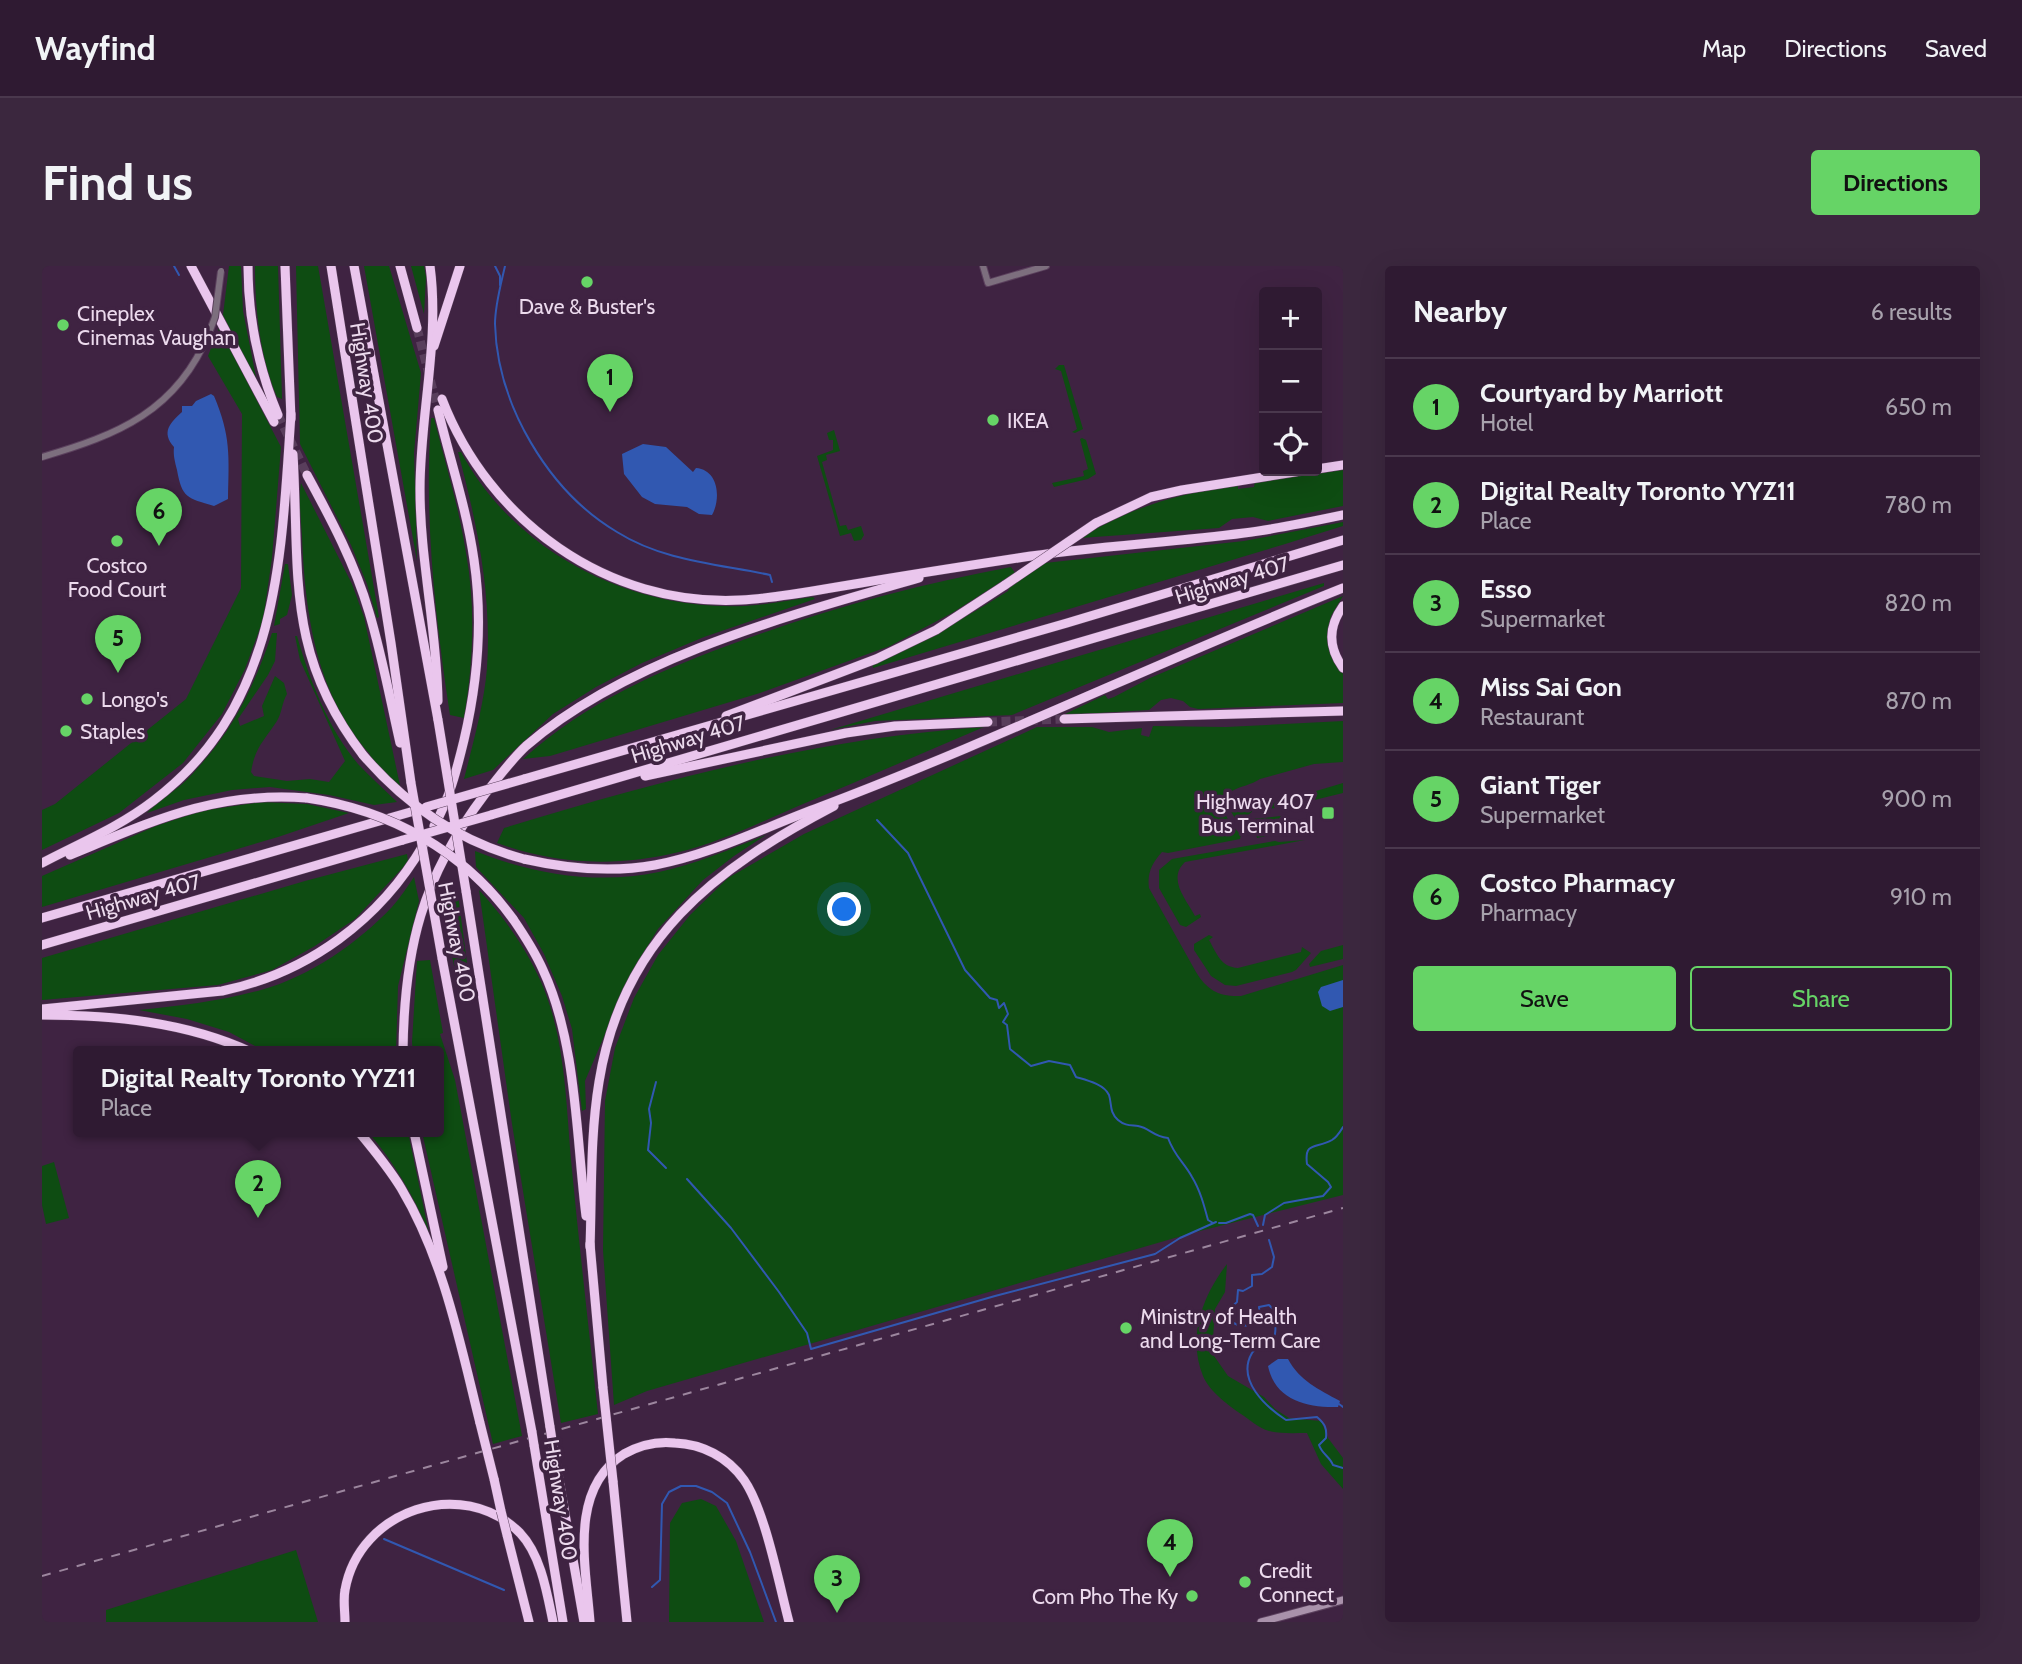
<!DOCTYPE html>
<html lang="en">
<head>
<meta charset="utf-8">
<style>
	:root { --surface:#2f1a32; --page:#3b273e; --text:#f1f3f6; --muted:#a7a1ac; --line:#4a384d; --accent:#66d466 }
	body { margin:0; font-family:Cabin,sans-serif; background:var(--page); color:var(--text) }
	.controls { position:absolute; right:21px; top:21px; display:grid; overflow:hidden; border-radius:7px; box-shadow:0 7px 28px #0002 }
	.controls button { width:63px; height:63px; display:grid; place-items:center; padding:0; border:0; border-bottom:2px solid var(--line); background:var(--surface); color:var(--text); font:35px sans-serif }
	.you { position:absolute; left:803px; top:644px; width:24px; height:24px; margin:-18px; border:5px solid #fff; border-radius:50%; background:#1a73e8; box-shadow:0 0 0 10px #1a73e833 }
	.badge { display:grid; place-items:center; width:46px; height:46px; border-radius:50%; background:var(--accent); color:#111; font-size:23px; font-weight:700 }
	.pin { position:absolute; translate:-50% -58px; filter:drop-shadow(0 2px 4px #0008) }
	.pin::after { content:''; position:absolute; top:37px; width:24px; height:21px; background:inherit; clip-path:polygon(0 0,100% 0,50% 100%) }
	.popup { position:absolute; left:31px; top:780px; width:371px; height:91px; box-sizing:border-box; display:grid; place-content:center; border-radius:7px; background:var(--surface); filter:drop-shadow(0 2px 5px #0005); font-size:23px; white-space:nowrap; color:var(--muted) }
	.popup b { font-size:26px; color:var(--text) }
	.popup::after { content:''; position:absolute; left:50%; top:100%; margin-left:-14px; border:14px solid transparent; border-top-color:var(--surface) }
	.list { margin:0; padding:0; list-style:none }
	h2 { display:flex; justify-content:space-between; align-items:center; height:91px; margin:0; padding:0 28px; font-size:30px }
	h2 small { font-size:23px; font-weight:400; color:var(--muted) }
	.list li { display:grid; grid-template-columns:46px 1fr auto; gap:21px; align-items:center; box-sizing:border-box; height:98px; padding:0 28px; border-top:2px solid var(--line) }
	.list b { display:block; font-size:26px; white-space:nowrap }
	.list p { margin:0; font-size:23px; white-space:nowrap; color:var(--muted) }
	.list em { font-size:23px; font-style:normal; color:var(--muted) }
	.actions { display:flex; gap:14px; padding:21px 28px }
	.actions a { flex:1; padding:16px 0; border:2px solid var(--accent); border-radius:7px; text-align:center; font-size:24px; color:var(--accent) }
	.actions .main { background:var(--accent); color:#111 }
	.icon { flex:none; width:38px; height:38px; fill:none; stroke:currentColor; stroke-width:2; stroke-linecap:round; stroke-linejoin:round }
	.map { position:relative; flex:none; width:1301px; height:1356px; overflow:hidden; border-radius:7px }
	header { display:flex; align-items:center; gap:42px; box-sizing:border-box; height:98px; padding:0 35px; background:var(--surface); border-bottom:2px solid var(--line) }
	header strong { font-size:33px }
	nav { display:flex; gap:38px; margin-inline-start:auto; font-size:24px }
	.intro { display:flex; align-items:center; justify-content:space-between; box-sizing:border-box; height:168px; padding:0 42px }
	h1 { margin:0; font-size:49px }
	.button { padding:18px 32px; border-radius:7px; background:var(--accent); color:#111; font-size:24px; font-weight:700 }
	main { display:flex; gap:42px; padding:0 42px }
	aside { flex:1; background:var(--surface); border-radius:7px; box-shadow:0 7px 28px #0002 }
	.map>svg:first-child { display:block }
</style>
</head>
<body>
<header>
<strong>Wayfind</strong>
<nav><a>Map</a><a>Directions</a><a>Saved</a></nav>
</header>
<div class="intro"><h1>Find us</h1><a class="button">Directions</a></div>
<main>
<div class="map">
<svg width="1301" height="1356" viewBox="0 0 1301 1356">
	<rect width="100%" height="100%" fill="#3f2342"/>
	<g fill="#0e4c12">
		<path d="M187,0H199L201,45L215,116L181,49Z"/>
		<path d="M213,0H236L240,133L235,131C218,92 213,43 213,0Z"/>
		<path d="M254,0H276L337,351L335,352L325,318L309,279L258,178Z"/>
		<path d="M322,0H347L379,107L372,187L375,295Z"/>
		<path d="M369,0H382L384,11L382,48Z"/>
		<path d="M177,62L239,181L230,292L221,354L203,403L180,448L141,497L77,547L0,584V544L13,538L144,433L199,322L200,148L166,90Z"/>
		<path d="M1017,99H1022L1041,163L1033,167L1030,166L1035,163L1019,105L1013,103Z"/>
		<path d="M389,152H392C403,197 417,241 424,287C434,342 431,398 422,452L408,449C393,350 382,252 389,152Z"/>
		<path d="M792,164L798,185L784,189L785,194L780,196L798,260L804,259L806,264L819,260L822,269L819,274L812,275L809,267L798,270L775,190L791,184V174H787L785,167Z"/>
		<path d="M1040,172L1044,174L1054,208L1046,213L1012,221L1010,217L1042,210L1041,205L1046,203L1038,173Z"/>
		<path d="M416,186H419C473,287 589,345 702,340C725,339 748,334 771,331L773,333L662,371L600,397L554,421L511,448L451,504L422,513C431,477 442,439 445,402C450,328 435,257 416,186Z"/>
		<path d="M1301,204V240L1226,255L1211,251L1190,253L1177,262L1039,272C1086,242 1141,226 1196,219V223L1212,221L1213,216Z"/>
		<path d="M259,217L310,318L322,351L359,524L328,491V488C274,429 263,347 260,270C259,253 256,233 259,217Z"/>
		<path d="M1301,256V260L1240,279L831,402L830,396C878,377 922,353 966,325L968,321L1003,297L1202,275Z"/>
		<path d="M243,298H246L250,329L245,349L238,353V358L232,360Z"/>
		<path d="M969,301L973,307L910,347L848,380L718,427L508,490L481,493C545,435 621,403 701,374C788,342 878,318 969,301Z"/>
		<path d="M1282,317V320L970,449L833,455L788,464Z"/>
		<path d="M1301,330L1289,350L1285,370L1290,392L1301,408V437L1156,443L1148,441L1141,435L1129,432L1119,434L1107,444L1021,449L1063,429L1066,433L1072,431L1108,412Z"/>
		<path d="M230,367H235L233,395L226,409L196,453L198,460L222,450L220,440L233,410L242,417L245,428C240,436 240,447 235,455C222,475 213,481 209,506L212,510L245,515L268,513L287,516L303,495L258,394L253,370H255C268,415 286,462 316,498C328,511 342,523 355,536L332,539L287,529L228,521L190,524L142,534L105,547C114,537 124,531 134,523C144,516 153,505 161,496C194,459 215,413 230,367Z"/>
		<path d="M1301,455V496L1272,498L1218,513C1209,519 1199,520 1190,525C1169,537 1189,558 1199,569L1198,573L1126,587L1120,586C1110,597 1105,607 1107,622L1154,706C1165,724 1177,731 1199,730L1301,699V929L1150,967L605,1125L572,1139L561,984L563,835L573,782L592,732L616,689L648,649L686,612L762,568L995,461H1050L1067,466L1100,462L1099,469L1107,471L1111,460L1184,461Z"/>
		<path d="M942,461C881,487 821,513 761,538C723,554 677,577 637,586C576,601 514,599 455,577L462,562C619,514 777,472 942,461Z"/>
		<path d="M1301,517V527L1256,538L1254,531Z"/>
		<path d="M1199,529L1205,530L1204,534L1213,539L1216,536L1225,539L1252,531L1254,539L1211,545L1200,554L1196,555C1186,546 1185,533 1199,529Z"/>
		<path d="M219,536L265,538L307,547L236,571L0,641V610L114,560L159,545Z"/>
		<path d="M1239,550L1233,558V568L1215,572L1211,553Z"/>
		<path d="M724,569L692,590L661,614L616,663L589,707L543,815L544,843L540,845L530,763L520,730L502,688L482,652L434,601L433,585C490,608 555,619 617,606C654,598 689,583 724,569Z"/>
		<path d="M1263,574L1143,596C1125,613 1144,633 1153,650L1158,648L1159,651L1144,661L1138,659L1117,622V604L1130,593L1233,575L1237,576Z"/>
		<path d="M365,588L366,596L313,653L273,680L230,704L176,719L0,734V692L263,615Z"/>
		<path d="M372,611L377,635L356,720L354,786H224L187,766L145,753L97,744C138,740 179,735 219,724C267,711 316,677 350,641C358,632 365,621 372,611Z"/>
		<path d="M437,624C462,651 484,682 499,716C523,770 524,836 529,894C537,979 547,1064 556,1148L519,1157L470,858Z"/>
		<path d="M397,626L416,629L425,697L412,700Z"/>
		<path d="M1167,669L1171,671L1167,674C1175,688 1179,701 1196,702L1259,686L1260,681L1269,687L1254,704L1250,706L1194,720L1183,719L1169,710L1152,684V678Z"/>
		<path d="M1301,679V693L1268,701L1267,698L1279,685Z"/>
		<path d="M388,694L401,767L398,768L413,814L480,1170L451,1178L380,866H396V786H371L370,776L375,695Z"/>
		<path d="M326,866H366L387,967C372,930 352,896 326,866Z"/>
		<path d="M12,896L27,952L4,958L0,939V900Z"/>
		<path d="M1185,998L1183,1026L1173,1043L1170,1087L1186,1110L1222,1131L1233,1143L1247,1152L1279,1155L1286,1172L1301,1192V1223L1279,1198L1265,1167C1253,1167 1240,1168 1227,1165C1217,1162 1208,1154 1199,1148C1186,1139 1167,1125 1161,1110C1145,1071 1161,1029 1185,998Z"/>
		<path d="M659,1233L674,1240L694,1275L722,1356H627L628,1257L640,1237Z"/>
		<path d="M254,1284L276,1356H64V1344Z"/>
	</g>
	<g fill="#3158b1">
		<path d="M169,128L172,130C189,170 187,190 186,233L172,240C145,232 140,232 135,204C133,196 131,189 132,181C119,166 128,157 140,146V140H150L154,135Z"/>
		<path d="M601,178L624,181L651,206L654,202C677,204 679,233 670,249L657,248L645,241L613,238L600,231L582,208L580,188Z"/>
		<path d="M1301,714V741L1288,745L1280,740L1276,726L1279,721Z"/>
		<path d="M1236,1093H1246C1258,1115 1276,1123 1298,1135L1296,1141C1265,1142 1233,1134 1226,1100Z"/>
	</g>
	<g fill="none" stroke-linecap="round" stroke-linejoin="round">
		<g stroke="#3158b1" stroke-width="2">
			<path d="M132,0L137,9"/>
			<path d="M453,0L458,10V19"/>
			<path d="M463,0C459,18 453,39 453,58C455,138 506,225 575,266C621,295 676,298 728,309L730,316"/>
			<path d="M835,554L866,587L923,704L948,732L955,734L957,742L962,737L966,748L961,756L965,759L968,783L989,800L1007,795L1028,799L1034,811C1044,814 1062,818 1067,829C1070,838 1067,846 1076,854C1083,860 1089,859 1096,860C1108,862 1110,870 1126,872C1133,891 1141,895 1150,911C1158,924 1162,939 1166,954L1171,957"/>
			<path d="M614,816L607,843L609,857L606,884L624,902"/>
			<path d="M645,913L689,962L737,1026L765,1067L769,1083L953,1030L1113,988L1138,972L1174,956"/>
			<path d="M1177,957H1184L1208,948L1211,949L1216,960"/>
			<path d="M1221,959L1223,949L1242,937L1281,930L1289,921L1286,916L1265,898C1262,875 1274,883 1290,874C1295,871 1298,866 1301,861"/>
			<path d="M1227,974L1232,991L1230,1001L1220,1008L1210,1009V1020L1201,1025L1196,1024L1195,1036L1182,1048L1183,1053L1198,1060L1213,1059L1218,1052L1217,1041L1227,1039L1232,1044C1233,1052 1235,1065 1232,1071C1227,1079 1215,1078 1210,1087C1194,1114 1224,1141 1244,1154L1275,1151C1283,1158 1285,1162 1284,1172L1277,1179C1280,1188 1288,1191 1291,1199L1301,1202"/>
			<path d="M1297,1138L1301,1141"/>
			<path d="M342,1273L462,1324"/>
			<path d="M610,1321L618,1314L620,1238L627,1226L639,1220H654L670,1226L685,1237L708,1286L734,1356"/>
		</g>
		<g stroke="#593e5c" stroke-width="9" stroke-dasharray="9 4.5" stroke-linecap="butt">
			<path d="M375,62L396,144"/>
			<path d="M236,149L265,209"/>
			<path d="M946,456L1022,453"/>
		</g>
		<g stroke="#5b405d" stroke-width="8">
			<g id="tertiary">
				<path d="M941,0L946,17L1004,0"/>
				<path d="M0,191C76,169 135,145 167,67"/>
			</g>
		</g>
		<g stroke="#5b405d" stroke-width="9">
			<path id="secondary" d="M1219,1356L1301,1334"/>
		</g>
		<g stroke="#5b405d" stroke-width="10">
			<g id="motorway">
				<path d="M149,0L232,156"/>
				<path d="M206,0C206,52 216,101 236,149"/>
				<path d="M243,0L249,153"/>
				<path d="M289,0L349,377L369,517"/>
				<path d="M312,0L396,454"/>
				<path d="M358,0L375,62"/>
				<path d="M388,0C398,74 378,149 378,223C378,294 395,364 396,435"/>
				<path d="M392,80L418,0"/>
				<path d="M400,133C447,255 565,341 699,334C739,332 780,323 819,317C872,308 924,300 976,292C1051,280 1127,277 1202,267C1235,263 1268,256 1301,249"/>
				<path d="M251,188C258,307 243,388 321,489"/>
				<path d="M1275,203L1301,199"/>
				<path d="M265,209C289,253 313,298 327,346C340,389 348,433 358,477"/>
				<path d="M1054,257L1109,231L1140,224L1259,205"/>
				<path d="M1301,340C1286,361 1286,381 1301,402"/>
				<path d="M684,450L834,393L894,364L963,319"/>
				<path d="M1022,453L1301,445"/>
				<path d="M603,510L804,467L853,460L946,456"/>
				<path d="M482,513L1025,357L1301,274"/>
				<path d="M449,549L1301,299"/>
				<path d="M392,560C407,534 415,503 422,474C436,415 441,355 432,294C425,244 408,194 396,144"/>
				<path d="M28,589C111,555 173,525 265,532"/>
				<path d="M482,593C526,603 569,607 613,599C671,588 723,561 778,541C955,474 1125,392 1301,322"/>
				<path d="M0,597C38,577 77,561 111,535C238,439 239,292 249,148"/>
				<path d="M424,625L508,1161"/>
				<path d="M0,652L379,543"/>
				<path d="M471,653C482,669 493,686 501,704C535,777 534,871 544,950"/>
				<path d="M0,679L361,574"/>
				<path d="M400,692L490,1166"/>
				<path d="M0,743L180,725C266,707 338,654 382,578"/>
				<path d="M0,749C71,749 144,756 209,786"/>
				<path d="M361,786C362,683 380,611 443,528C456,512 469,494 484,480C587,391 749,349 877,312"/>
				<path d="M317,866C332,884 347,902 359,922C402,994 418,1077 438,1157"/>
				<path d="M372,866L401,1001"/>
				<path d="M548,978L561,1122"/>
				<path d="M548,981C550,926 548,870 557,816C580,673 672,603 792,540"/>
				<path d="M510,1174L542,1356"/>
				<path d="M492,1179L521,1356"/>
				<path d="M452,1213L459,1245"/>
				<path d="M571,1215L585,1356"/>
				<path d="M465,1269L487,1356"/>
				<path d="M303,1356C303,1345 301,1334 303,1324C317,1244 420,1209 478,1267C499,1289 505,1327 511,1356"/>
				<path d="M548,1356C544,1301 526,1223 582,1188C598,1179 615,1175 633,1177C660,1178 686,1191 702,1214C723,1244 737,1318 747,1356"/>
			</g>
		</g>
		<use href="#tertiary" stroke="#7d6f7e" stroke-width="6"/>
		<use href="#secondary" stroke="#a992ab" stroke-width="7"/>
		<use href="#motorway" stroke="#eac6ed" stroke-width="9"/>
		<path stroke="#9c869e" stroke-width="2" stroke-dasharray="9 9" stroke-linecap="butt" d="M0,1310L1301,942"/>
		<g stroke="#5b405d" stroke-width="8" stroke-linecap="butt">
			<path id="tertiary-bridge" d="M167,67L173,51L179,5"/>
		</g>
		<g stroke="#5b405d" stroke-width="10" stroke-linecap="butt">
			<g id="motorway-bridge">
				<path d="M963,319L1054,257"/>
				<path d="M396,454L424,625"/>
				<path d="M321,489C364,539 418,576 482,593"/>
				<path d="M369,517L400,692"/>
				<path d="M265,532C348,544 422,585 471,653"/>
				<path d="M384,541L482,513"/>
				<path d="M361,574L449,549"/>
				<path d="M561,1122L571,1215"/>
				<path d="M438,1157L452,1213"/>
				<path d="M508,1161L510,1174"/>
				<path d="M490,1166L492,1179"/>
				<path d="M459,1245L465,1269"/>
			</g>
		</g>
		<use href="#tertiary-bridge" stroke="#7d6f7e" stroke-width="6"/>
		<use href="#motorway-bridge" stroke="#eac6ed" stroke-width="9"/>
	</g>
	<g fill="#66d466" stroke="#3f2342" stroke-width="2.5">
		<circle cx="545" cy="16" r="7"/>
		<circle cx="21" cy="59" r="7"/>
		<circle cx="951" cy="154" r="7"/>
		<circle cx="75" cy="275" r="7"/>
		<circle cx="45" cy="433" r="7"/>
		<circle cx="24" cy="465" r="7"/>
		<rect x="1279" y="540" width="14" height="14" rx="3.5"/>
		<circle cx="1084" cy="1062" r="7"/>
		<circle cx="1203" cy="1316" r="7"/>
		<circle cx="1150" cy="1330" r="7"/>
	</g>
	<g text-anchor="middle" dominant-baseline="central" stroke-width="7" stroke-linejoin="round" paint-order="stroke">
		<g font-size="21" fill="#ecdaed" stroke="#3f2342" text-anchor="start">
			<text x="545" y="40" text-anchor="middle">Dave &amp; Buster's</text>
			<text x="35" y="47">Cineplex<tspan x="35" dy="24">Cinemas Vaughan</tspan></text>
			<text x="965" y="154">IKEA</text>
			<text x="75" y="299" text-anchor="middle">Costco<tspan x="75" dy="24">Food Court</tspan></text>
			<text x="59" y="433">Longo's</text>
			<text x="38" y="465">Staples</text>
			<text x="1272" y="535" text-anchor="end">Highway 407<tspan x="1272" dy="24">Bus Terminal</tspan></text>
			<text x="1098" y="1050">Ministry of Health<tspan x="1098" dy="24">and Long-Term Care</tspan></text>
			<text x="1217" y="1304">Credit<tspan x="1217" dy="24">Connect</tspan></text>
			<text x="1136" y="1330" text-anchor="end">Com Pho The Ky</text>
		</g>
		<g font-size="21" fill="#ecdaed" stroke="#3f2342">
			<text transform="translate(325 117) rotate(81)">Highway 400</text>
			<text transform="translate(1190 314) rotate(-17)">Highway 407</text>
			<text transform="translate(646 473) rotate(-17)">Highway 407</text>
			<text transform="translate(101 631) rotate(-16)">Highway 407</text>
			<text transform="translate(415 676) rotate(79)">Highway 400</text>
			<text transform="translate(519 1234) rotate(81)">Highway 400</text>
		</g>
	</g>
</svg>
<div class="controls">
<button>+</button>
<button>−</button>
<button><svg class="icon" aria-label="locate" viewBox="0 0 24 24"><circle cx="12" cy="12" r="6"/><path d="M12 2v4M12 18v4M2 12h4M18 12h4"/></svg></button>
</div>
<div class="you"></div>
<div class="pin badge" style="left:568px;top:146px">1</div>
<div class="pin badge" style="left:216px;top:952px">2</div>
<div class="popup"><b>Digital Realty Toronto YYZ11</b>Place</div>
<div class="pin badge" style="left:795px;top:1347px">3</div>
<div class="pin badge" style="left:1128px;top:1311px">4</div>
<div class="pin badge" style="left:76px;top:407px">5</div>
<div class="pin badge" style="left:117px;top:280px">6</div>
</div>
<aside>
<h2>Nearby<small>6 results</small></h2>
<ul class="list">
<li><span class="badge">1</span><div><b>Courtyard by Marriott</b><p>Hotel</p></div><em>650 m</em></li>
<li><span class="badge">2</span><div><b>Digital Realty Toronto YYZ11</b><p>Place</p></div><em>780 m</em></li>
<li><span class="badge">3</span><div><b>Esso</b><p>Supermarket</p></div><em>820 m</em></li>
<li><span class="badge">4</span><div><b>Miss Sai Gon</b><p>Restaurant</p></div><em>870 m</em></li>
<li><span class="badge">5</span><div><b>Giant Tiger</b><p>Supermarket</p></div><em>900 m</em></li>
<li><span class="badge">6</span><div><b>Costco Pharmacy</b><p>Pharmacy</p></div><em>910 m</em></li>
</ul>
<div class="actions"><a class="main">Save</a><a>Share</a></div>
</aside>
</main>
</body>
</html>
